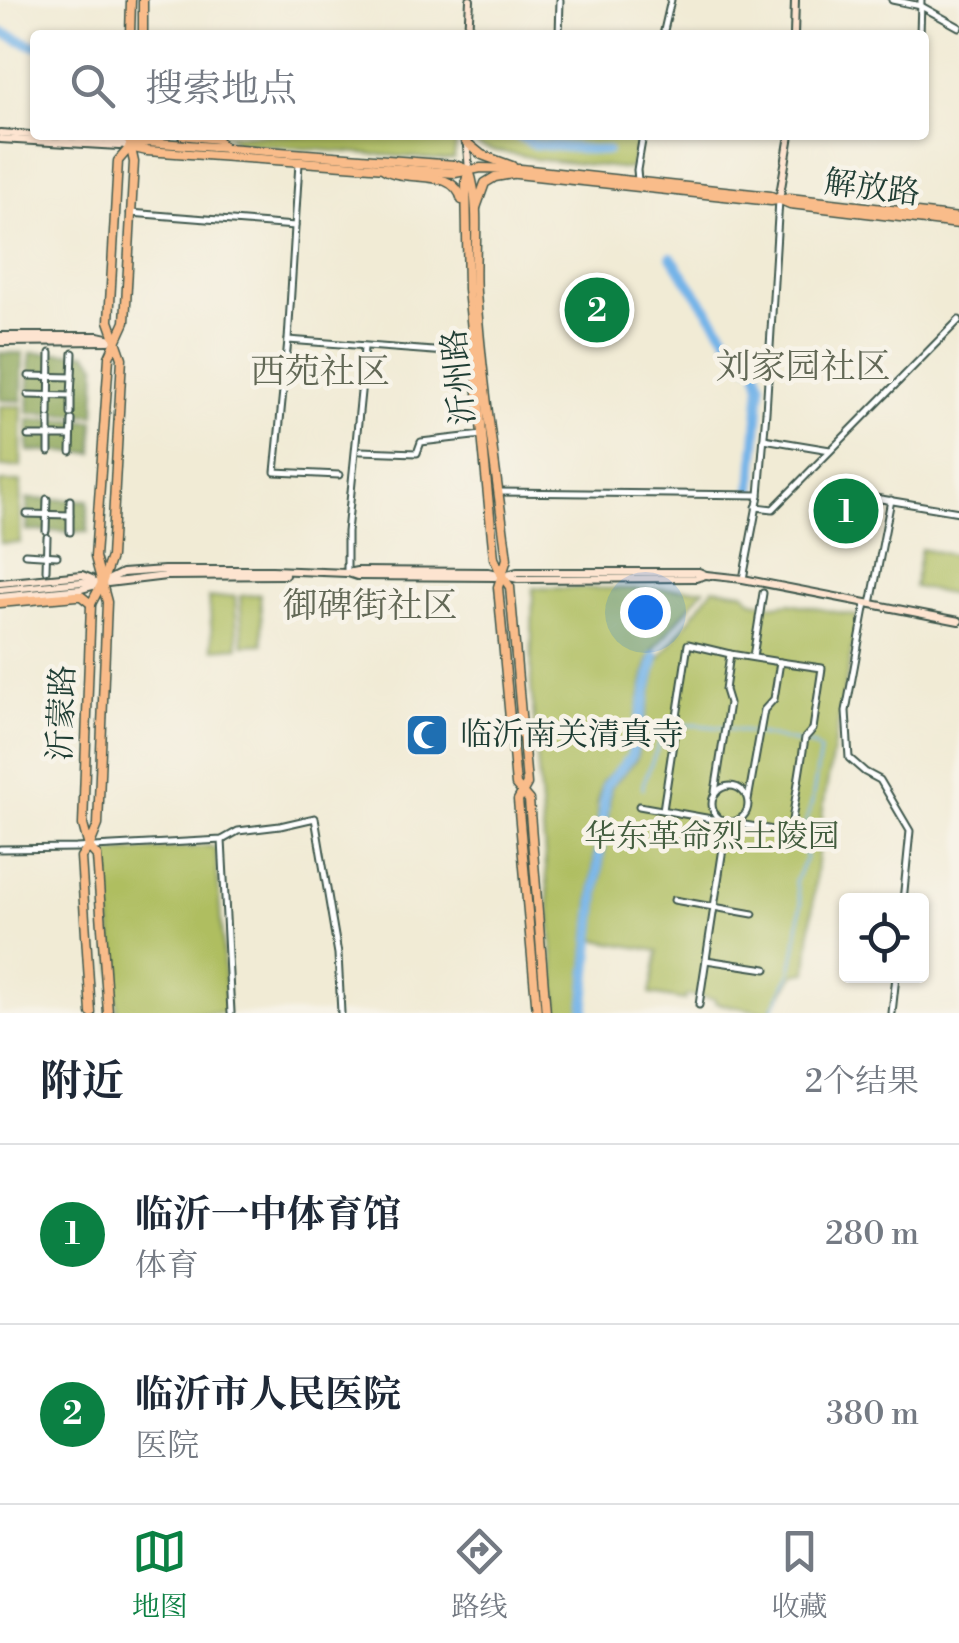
<!DOCTYPE html>
<html lang="zh">
<head>
<meta charset="utf-8">
<style>
	:root { --surface:#fff; --page:#f2f2f3; --text:#1f2937; --muted:#747a83; --line:#e0e1e3; --accent:#0b8043 }
	body { margin:0; font-family:"Libre Bodoni","Noto Serif SC",serif; background:var(--page); color:var(--text) }
	.controls { position:absolute; right:30px; bottom:30px; display:grid; overflow:hidden; border-radius:10px; box-shadow:0 2px 8px #0004 }
	.controls button { width:90px; height:90px; display:grid; place-items:center; padding:0; border:0; border-bottom:2px solid var(--line); background:var(--surface); color:var(--text); font:50px sans-serif }
	.you { position:absolute; left:645px; top:612px; width:35px; height:35px; margin:-25px; border:8px solid #fff; border-radius:50%; background:#1a73e8; box-shadow:0 0 0 15px #1a73e833 }
	.badge { display:grid; place-items:center; width:65px; height:65px; border-radius:50%; background:var(--accent); color:#fff; font-size:32px; font-weight:700 }
	.pin { position:absolute; translate:-50% -50%; border:5px solid #fff; box-shadow:0 2px 10px #0006 }
	.list { margin:0; padding:0; list-style:none }
	h2 { display:flex; justify-content:space-between; align-items:center; height:130px; margin:0; padding:0 40px; font-size:42px }
	h2 small { font-size:32px; font-weight:400; color:var(--muted) }
	.list li { display:grid; grid-template-columns:65px 1fr auto; gap:30px; align-items:center; box-sizing:border-box; height:180px; padding:0 40px; border-top:2px solid var(--line) }
	.list b { display:block; font-size:38px; white-space:nowrap }
	.list p { margin:0; font-size:32px; white-space:nowrap; color:var(--muted) }
	.list em { font-size:32px; font-style:normal; color:var(--muted) }
	.icon { flex:none; width:55px; height:55px; fill:none; stroke:currentColor; stroke-width:2; stroke-linecap:round; stroke-linejoin:round }
	.map { position:relative; flex:none; width:959px; height:1013px; overflow:hidden }
	.search { position:absolute; background:var(--surface); box-shadow:0 2px 8px #0004; left:30px; right:30px; top:30px; height:110px; display:flex; align-items:center; gap:25px; box-sizing:border-box; padding:0 35px; border-radius:10px; color:var(--muted); font-size:38px }
	.sheet { height:490px; background:var(--surface) }
	nav { display:flex; justify-content:space-around; align-items:center; box-sizing:border-box; height:140px; border-top:2px solid var(--line); background:var(--surface); font-size:28px; color:var(--muted) }
	nav a { display:grid; justify-items:center; gap:5px }
	nav .on { color:var(--accent) }
	.map>svg:first-child { display:block }
</style>
</head>
<body>
<div class="map">
<svg width="959" height="1013" viewBox="0 0 959 1013">
	<rect width="100%" height="100%" fill="#f7f3e8"/>
	<filter id="ink" filterUnits="userSpaceOnUse"><feTurbulence type="fractalNoise" baseFrequency=".01" numOctaves="2"/><feDisplacementMap in="SourceGraphic" scale="20" xChannelSelector="R" yChannelSelector="G"/><feConvolveMatrix kernelMatrix="1 2 1 2 8 2 1 2 1" color-interpolation-filters="sRGB"/></filter>
	<filter id="wash" filterUnits="userSpaceOnUse"><feTurbulence type="fractalNoise" baseFrequency=".0048" numOctaves="4" result="noise"/><feDisplacementMap in="SourceGraphic" scale="40" xChannelSelector="R" yChannelSelector="G"/><feGaussianBlur stdDeviation="2.25" result="paint"/><feColorMatrix in="noise" values="0 0 0 0 0 0 0 0 0 0 0 0 0 0 0 0 0 1.4 0 .05"/><feComposite in="paint" operator="in"/></filter>
	<g filter="url(#wash)">
		<rect width="100%" height="100%" fill="#f1ebd5"/>
		<g fill="#afbe61" stroke="#677e4a" stroke-width="2.5">
			<path d="M220,135H457V137L454,159L444,160L237,143L228,136Z"/>
			<path d="M473,135H638L632,166L628,169L535,159C515,151 493,155 474,143Z"/>
			<path d="M0,406H22L21,467H0Z"/>
			<path d="M0,482H21L20,543H0Z"/>
			<path d="M921,549L959,556V596L914,587Z"/>
			<path d="M533,588L704,589L655,648L648,661L628,756L602,782L597,806L598,816L580,1013H558L531,684Z"/>
			<path d="M713,588L743,592L753,601L775,605L790,603L857,616C848,681 833,744 823,809C816,863 812,917 807,972L795,974L769,1013L715,1003V999L686,995L685,1000L650,994L658,951L595,940L611,787L636,760L658,661Z"/>
			<path d="M260,594L263,644L243,645L240,596Z"/>
			<path d="M235,596L238,647L213,649L209,598Z"/>
			<path d="M210,846L216,849L227,1013H117L106,856L107,853Z"/>
		</g>
		<g fill="#8ba557" stroke="#557146" stroke-width="2.5">
			<path d="M0,353H23L22,401L0,400Z"/>
			<path d="M30,353H86L97,364L95,415L28,413Z"/>
			<path d="M28,419L94,421L93,453L28,451Z"/>
			<path d="M27,499L88,500V532L27,531Z"/>
		</g>
		<g fill="none" stroke-linecap="round" stroke-linejoin="round">
			<path stroke="#74b4e8" stroke-width="2.5" d="M643,789V784L661,739L672,726C710,721 774,738 814,746L820,751L812,802L801,837L806,858L795,881L801,904L796,946L790,975L771,1013"/>
			<g stroke="#74b4e8" stroke-width="10">
				<path d="M0,32L35,46"/>
				<path d="M517,135L534,144L607,151"/>
				<path d="M671,257L744,362L756,367L761,385L752,489"/>
				<path d="M584,1013L606,785L631,757L655,656"/>
			</g>
		</g>
	</g>
	<g filter="url(#ink)">
		<g fill="none" stroke-linecap="round" stroke-linejoin="round">
			<g stroke="#3e574c" stroke-width="9">
				<g id="street">
					<path d="M892,0L921,6L959,27"/>
					<path d="M559,35L560,0"/>
					<path d="M663,35L671,0"/>
					<path d="M920,35L921,0"/>
					<path d="M299,163L288,340L473,354"/>
					<path d="M638,180L637,170L643,135"/>
					<path d="M130,213L295,226"/>
					<path d="M288,340L275,472L339,475"/>
					<path d="M29,376L72,377L73,353"/>
					<path d="M28,395L71,396V414"/>
					<path d="M71,396L72,377"/>
					<path d="M49,414L50,353"/>
					<path d="M28,436H71"/>
					<path d="M764,439L830,450"/>
					<path d="M361,451L417,453L421,442L482,435"/>
					<path d="M49,452V419"/>
					<path d="M71,452L72,420"/>
					<path d="M833,491L959,512"/>
					<path d="M499,492L759,495"/>
					<path d="M756,507L773,509L959,320"/>
					<path d="M27,514L70,515"/>
					<path d="M46,531L47,499"/>
					<path d="M70,532V500"/>
					<path d="M25,554L57,556"/>
					<path d="M46,570L47,537"/>
					<path d="M347,573V532L361,392L364,347"/>
					<path d="M743,579L759,495L766,412L779,200"/>
					<path d="M866,603L846,711L849,758L865,772L880,780L910,831L903,901"/>
					<path d="M871,604L891,500"/>
					<path d="M753,657L763,593"/>
					<circle cx="730" cy="804" r="18"/>
					<path d="M715,792L729,703L725,690L730,654L780,662L774,699L764,710L748,800"/>
					<path d="M639,806L790,833L805,738L813,729L822,668L780,662"/>
					<path d="M663,810L688,644L730,654"/>
					<path d="M222,840L231,1013"/>
					<path d="M0,849L76,848L222,840L238,831L280,826L315,818L338,954L341,1013"/>
					<path d="M674,900L753,914"/>
					<path d="M706,960L766,969"/>
					<path d="M699,1005L727,822"/>
					<path d="M892,1013L896,976"/>
				</g>
			</g>
			<g stroke="#3e574c" stroke-width="10">
				<g id="secondary">
					<path d="M468,35L470,0"/>
					<path d="M794,35L795,0"/>
					<path d="M0,133L108,140L130,147"/>
					<path d="M466,135L469,170"/>
					<path d="M0,139L119,146"/>
					<path d="M779,200L790,135"/>
					<path d="M0,336H99L116,340"/>
					<path d="M0,342L109,341"/>
					<path d="M348,573L357,576L495,577"/>
					<path d="M507,575L517,572H699L706,575L743,579L959,621"/>
					<path d="M0,583L82,575L92,579"/>
					<path d="M108,583L166,576L285,575"/>
					<path d="M0,590L82,582L102,583L122,573L164,570H272L347,573L357,571L488,572L518,579L696,578L706,575"/>
					<path d="M0,597L81,589L96,585"/>
				</g>
			</g>
			<g stroke="#3e574c" stroke-width="11">
				<g id="primary">
					<path d="M143,0V35"/>
					<path d="M130,35L131,0"/>
					<path d="M182,135L217,139L225,149"/>
					<path d="M466,142L482,155L512,166"/>
					<path d="M135,146L147,142L455,165L469,170"/>
					<path d="M130,147L147,151L455,173L481,168L521,169L771,196L790,204L959,224"/>
					<path d="M384,169C408,184 453,166 462,200"/>
					<path d="M469,170C482,208 473,253 476,292C482,382 496,470 507,559L498,587L516,785L529,800L546,1013"/>
					<path d="M469,170L466,181L468,289L494,558L502,576L510,587L527,784L518,800L537,1013"/>
					<path d="M507,173L771,201L790,198L959,218"/>
					<path d="M476,208L485,183L495,177L512,174"/>
					<path d="M0,603L76,596H81L91,604"/>
					<path d="M91,1013L81,857L89,847L98,825L107,602L95,557L109,357L125,322L134,162L128,135"/>
					<path d="M108,1013L97,856L89,847L83,825L91,604L102,583L111,557L122,358L109,321L118,161L130,147L134,135"/>
				</g>
			</g>
			<use href="#street" stroke="#fff" stroke-width="5"/>
			<use href="#secondary" stroke="#fde4d0" stroke-width="6"/>
			<use href="#primary" stroke="#f9bc8a" stroke-width="8"/>
		</g>
	</g>
	<defs>
		<g id="mosque-square" transform="scale(2.25)"><rect x="-9" y="-9" width="18" height="18" rx="4" fill="#1f6fb2" stroke="#f7f3e8"/><path d="M3.5-4.9A6 6 0 1 0 3.5 4.9A5 5 0 1 1 3.5-4.9Z" fill="#fff"/></g>
	</defs>
	<g fill-rule="evenodd">
		<use href="#mosque-square" x="427" y="735"/>
	</g>
	<g text-anchor="middle" dominant-baseline="central" stroke-width="9" stroke-linejoin="round" paint-order="stroke">
		<g font-size="32" fill="#1f3d34" stroke="#f7f3e8">
			<text transform="translate(872 188) rotate(7)">解放路</text>
			<text transform="translate(459 377) rotate(-96)">沂州路</text>
			<text transform="translate(62 713) rotate(-88)">沂蒙路</text>
		</g>
		<g font-size="32" fill="#1f3d34" stroke="#f7f3e8" text-anchor="start">
			<text x="460" y="735">临沂南关清真寺</text>
		</g>
		<g font-size="32" fill="#435d3f" stroke="#f7f3e8">
			<text x="712" y="837">华东革命烈士陵园</text>
		</g>
		<g font-size="35" fill="#626856" stroke="#f7f3e8">
			<text x="803" y="367">刘家园社区</text>
			<text x="320" y="372">西苑社区</text>
			<text x="370" y="606">御碑街社区</text>
		</g>
	</g>
</svg>
<div class="controls">
<button><svg class="icon" aria-label="locate" viewBox="0 0 24 24"><circle cx="12" cy="12" r="6"/><path d="M12 2v4M12 18v4M2 12h4M18 12h4"/></svg></button>
</div>
<div class="you"></div>
<div class="pin badge" style="left:846px;top:511px">1</div>
<div class="pin badge" style="left:597px;top:310px">2</div>
<div class="search"><svg class="icon" aria-label="search" viewBox="0 0 24 24"><circle cx="10" cy="10" r="6"/><path d="M15 15l6 6"/></svg>搜索地点</div>
</div>
<section class="sheet">
<h2>附近<small>2个结果</small></h2>
<ul class="list">
<li><span class="badge">1</span><div><b>临沂一中体育馆</b><p>体育</p></div><em>280 m</em></li>
<li><span class="badge">2</span><div><b>临沂市人民医院</b><p>医院</p></div><em>380 m</em></li>
</ul>
</section>
<nav>
<a class="on"><svg class="icon" aria-label="map" viewBox="0 0 24 24"><path d="M3 6l6-2 6 2 6-2v14l-6 2-6-2-6 2zM9 4v14M15 6v14"/></svg>地图</a>
<a><svg class="icon" aria-label="directions" viewBox="0 0 24 24"><path d="M12 3l9 9-9 9-9-9zM9 14v-3h6M13 9l2 2-2 2"/></svg>路线</a>
<a><svg class="icon" aria-label="saved" viewBox="0 0 24 24"><path d="M7 4h10v16l-5-4-5 4z"/></svg>收藏</a>
</nav>
</body>
</html>
